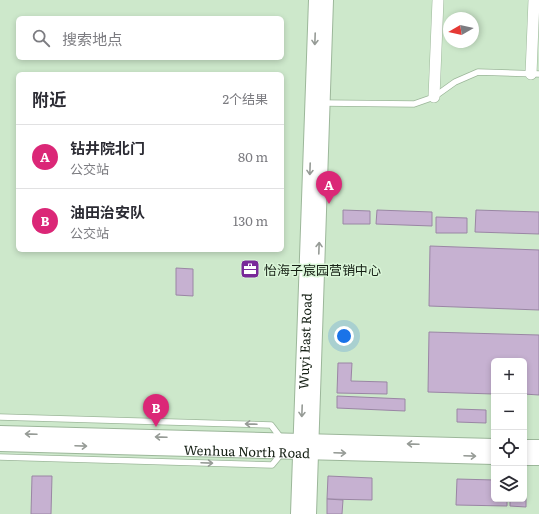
<!DOCTYPE html>
<html lang="zh">
<head>
<meta charset="utf-8">
<style>
	:root { --surface:#fff; --page:#f2f2f3; --text:#2b2b33; --muted:#7c7c81; --line:#e1e1e2; --accent:#db2777 }
	body { margin:0; font-family:Literata,"Noto Sans SC",serif; background:var(--page); color:var(--text) }
	.controls { position:absolute; right:12px; bottom:12px; display:grid; overflow:hidden; border-radius:6px; box-shadow:0 2px 6px #0003 }
	.controls button { width:36px; height:36px; display:grid; place-items:center; padding:0; border:0; border-bottom:1px solid var(--line); background:var(--surface); color:var(--text); font:20px sans-serif }
	.compass { position:absolute; left:443px; top:12px; width:36px; height:36px; border-radius:50%; background:var(--surface); box-shadow:0 2px 6px #0003; rotate:261deg }
	.you { position:absolute; left:344px; top:336px; width:14px; height:14px; margin:-10px; border:3px solid #fff; border-radius:50%; background:#1a73e8; box-shadow:0 0 0 6px #1a73e833 }
	.badge { display:grid; place-items:center; width:26px; height:26px; border-radius:50%; background:var(--accent); color:#fff; font-size:13px; font-weight:700 }
	.pin { position:absolute; translate:-50% -33px; filter:drop-shadow(0 1px 2px #0008) }
	.pin::after { content:''; position:absolute; top:21px; width:14px; height:12px; background:inherit; clip-path:polygon(0 0,100% 0,50% 100%) }
	.list { margin:0; padding:0; list-style:none }
	h2 { display:flex; justify-content:space-between; align-items:center; height:52px; margin:0; padding:0 16px; font-size:17px }
	h2 small { font-size:13px; font-weight:400; color:var(--muted) }
	.list li { display:grid; grid-template-columns:26px 1fr auto; gap:12px; align-items:center; box-sizing:border-box; height:64px; padding:0 16px; border-top:1px solid var(--line) }
	.list b { display:block; font-size:15px; white-space:nowrap }
	.list p { margin:0; font-size:13px; white-space:nowrap; color:var(--muted) }
	.list em { font-size:13px; font-style:normal; color:var(--muted) }
	.icon { flex:none; width:22px; height:22px; fill:none; stroke:currentColor; stroke-width:2; stroke-linecap:round; stroke-linejoin:round }
	.map { position:relative; flex:none; width:539px; height:514px; overflow:hidden }
	.search { position:absolute; background:var(--surface); box-shadow:0 2px 6px #0003; left:16px; top:16px; width:268px; height:44px; display:flex; align-items:center; gap:10px; box-sizing:border-box; padding:0 14px; border-radius:6px; color:var(--muted); font-size:15px }
	.panel { position:absolute; background:var(--surface); box-shadow:0 2px 6px #0003; left:16px; top:72px; width:268px; height:180px; border-radius:6px }
	.map>svg:first-child { display:block }
</style>
</head>
<body>
<div class="map">
<svg width="539" height="514" viewBox="0 0 539 514">
	<rect width="100%" height="100%" fill="#cde8cb"/>
	<g fill="#c6b1d1" stroke="#9a86a4">
		<path d="M343,210L370,211V224H343Z"/>
		<path d="M377,210L432,212V226L376,224Z"/>
		<path d="M476,210L539,212V234L475,232Z"/>
		<path d="M436,217L467,218V233H436Z"/>
		<path d="M430,246L539,250V310L429,306Z"/>
		<path d="M176,268L193,269V296L176,295Z"/>
		<path d="M429,332L539,335V395L524,394V361H494V394L428,392Z"/>
		<path d="M338,363H352L351,381L387,382V394L337,393Z"/>
		<path d="M337,396L405,399V411L337,408Z"/>
		<path d="M457,409L486,410V423L457,422Z"/>
		<path d="M32,476H52L51,514H31Z"/>
		<path d="M328,476L372,478V500L327,499Z"/>
		<path d="M457,479L494,480V499H507V506L456,505Z"/>
		<path d="M524,481H526V507L510,506V499H524Z"/>
		<path d="M327,499L343,500L342,514H327Z"/>
	</g>
	<g fill="none" stroke-linecap="round" stroke-linejoin="round">
		<g stroke="#9cb79a" stroke-width="7">
			<g id="service">
				<path d="M323,103L414,104L434,97L455,82L478,72L539,74"/>
				<path d="M0,417L271,425L281,438"/>
				<path d="M0,457L272,465L282,453"/>
			</g>
		</g>
		<g stroke="#9cb79a" stroke-width="12">
			<g id="minor">
				<path d="M531,74L534,0"/>
				<path d="M434,97L438,0"/>
			</g>
		</g>
		<g stroke="#9cb79a" stroke-width="16">
			<g id="tertiary">
				<path d="M0,433L494,446"/>
				<path id="s1" d="M0,444L494,457"/>
				<path d="M524,447H539"/>
				<path d="M524,458H539"/>
				<path id="s2" d="M298,514L316,0"/>
				<path d="M309,514L326,0"/>
			</g>
		</g>
		<use href="#service" stroke="#fff" stroke-width="5.5"/>
		<use href="#minor" stroke="#fff" stroke-width="11"/>
		<use href="#tertiary" stroke="#fff" stroke-width="14"/>
	</g>
	<defs><path id="oneway-shaft" d="M-6 0H5M1.5-3L5.5 0L1.5 3" fill="none" stroke-width="1.6" stroke-linecap="round" stroke-linejoin="round"/></defs>
	<g stroke="#969b96">
		<use href="#oneway-shaft" transform="translate(315 39) rotate(92)"/>
		<use href="#oneway-shaft" transform="translate(310 169) rotate(92)"/>
		<use href="#oneway-shaft" transform="translate(319 248) rotate(-88)"/>
		<use href="#oneway-shaft" transform="translate(302 411) rotate(92)"/>
		<use href="#oneway-shaft" transform="translate(251 424) rotate(-178)"/>
		<use href="#oneway-shaft" transform="translate(31 434) rotate(-178)"/>
		<use href="#oneway-shaft" transform="translate(161 437) rotate(-178)"/>
		<use href="#oneway-shaft" transform="translate(413 444) rotate(-178)"/>
		<use href="#oneway-shaft" transform="translate(81 446) rotate(2)"/>
		<use href="#oneway-shaft" transform="translate(340 453) rotate(2)"/>
		<use href="#oneway-shaft" transform="translate(470 456) rotate(2)"/>
		<use href="#oneway-shaft" transform="translate(207 463) rotate(2)"/>
	</g>
	<defs>
		<g id="office-square" transform="scale(1)"><rect x="-9" y="-9" width="18" height="18" rx="4" fill="#792999" stroke="#daf6d8"/><path d="M-6-3h4V-5.5h4V-3h4V5H-6ZM-1-4.5V-3h2v-1.5ZM-6 0V1H6V0Z" fill="#fff"/></g>
	</defs>
	<g fill-rule="evenodd">
		<use href="#office-square" x="250" y="269"/>
	</g>
	<g text-anchor="middle" dominant-baseline="central" stroke-width="3" stroke-linejoin="round" paint-order="stroke">
		<g font-size="13" fill="#162015" stroke="#daf6d8" text-anchor="start">
			<text x="264" y="269">怡海子宸园营销中心</text>
		</g>
		<g font-size="13" fill="#162015" stroke="#daf6d8">
			<text stroke="none"><textPath href="#s2" startOffset="173">Wuyi East Road</textPath></text>
			<text stroke="none"><textPath href="#s1" startOffset="247">Wenhua North Road</textPath></text>
		</g>
	</g>
</svg>
<div class="controls">
<button>+</button>
<button>−</button>
<button><svg class="icon" aria-label="locate" viewBox="0 0 24 24"><circle cx="12" cy="12" r="6"/><path d="M12 2v4M12 18v4M2 12h4M18 12h4"/></svg></button>
<button><svg class="icon" aria-label="layers" viewBox="0 0 24 24"><path d="M12 4l9 5-9 5-9-5zM3 14l9 5 9-5"/></svg></button>
</div>
<svg class="compass" viewBox="-18 -18 36 36"><path d="M0-13l5 13h-10z" fill="#e53935"/><path d="M0 13l5-13h-10z" fill="#7c7c81"/></svg>
<div class="you"></div>
<div class="pin badge" style="left:329px;top:204px">A</div>
<div class="pin badge" style="left:156px;top:427px">B</div>
<div class="search"><svg class="icon" aria-label="search" viewBox="0 0 24 24"><circle cx="10" cy="10" r="6"/><path d="M15 15l6 6"/></svg>搜索地点</div>
<section class="panel">
<h2>附近<small>2个结果</small></h2>
<ul class="list">
<li><span class="badge">A</span><div><b>钻井院北门</b><p>公交站</p></div><em>80 m</em></li>
<li><span class="badge">B</span><div><b>油田治安队</b><p>公交站</p></div><em>130 m</em></li>
</ul>
</section>
</div>
</body>
</html>
